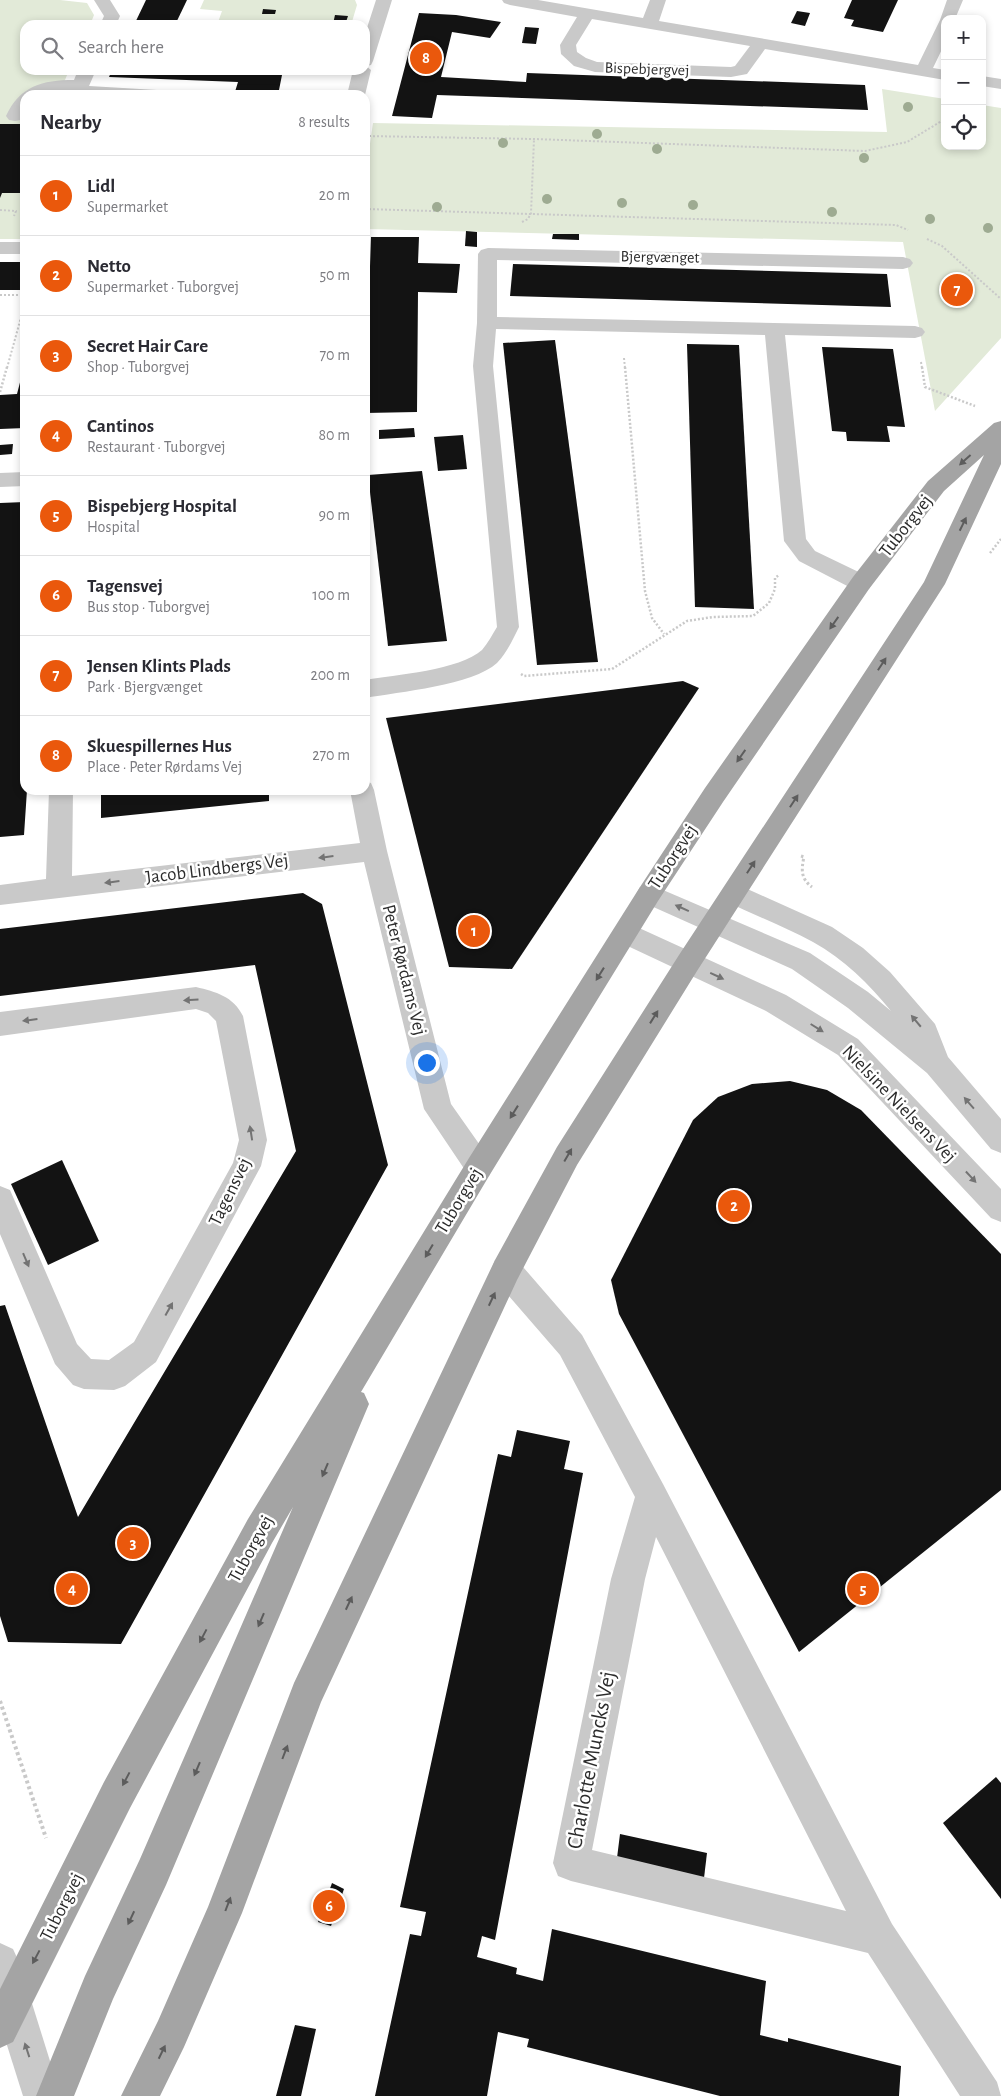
<!DOCTYPE html>
<html lang="en">
<head>
<meta charset="utf-8">
<style>
	:root { --surface:#fff; --page:#f7f7f7; --text:#2b2b33; --muted:#7c7c81; --line:#e1e1e2; --accent:#ea580c }
	body { margin:0; font-family:"Alegreya Sans",sans-serif; background:var(--page); color:var(--text) }
	.controls { position:absolute; right:15px; top:15px; display:grid; overflow:hidden; border-radius:10px; box-shadow:0 2px 8px #0003 }
	.controls button { width:45px; height:45px; display:grid; place-items:center; padding:0; border:0; border-bottom:1px solid var(--line); background:var(--surface); color:var(--text); font:25px sans-serif }
	.you { position:absolute; left:426px; top:1062px; width:18px; height:18px; margin:-12px; border:4px solid #fff; border-radius:50%; background:#1a73e8; box-shadow:0 0 0 8px #1a73e833 }
	.badge { display:grid; place-items:center; width:32px; height:32px; border-radius:50%; background:var(--accent); color:#fff; font-size:16px; font-weight:700 }
	.pin { position:absolute; translate:-50% -50%; border:2px solid #fff; box-shadow:0 1px 5px #0006 }
	.list { margin:0; padding:0; list-style:none }
	h2 { display:flex; justify-content:space-between; align-items:center; height:65px; margin:0; padding:0 20px; font-size:21px }
	h2 small { font-size:16px; font-weight:400; color:var(--muted) }
	.list li { display:grid; grid-template-columns:32px 1fr auto; gap:15px; align-items:center; box-sizing:border-box; height:80px; padding:0 20px; border-top:1px solid var(--line) }
	.list b { display:block; font-size:19px; white-space:nowrap }
	.list p { margin:0; font-size:16px; white-space:nowrap; color:var(--muted) }
	.list em { font-size:16px; font-style:normal; color:var(--muted) }
	.icon { flex:none; width:28px; height:28px; fill:none; stroke:currentColor; stroke-width:2; stroke-linecap:round; stroke-linejoin:round }
	.map { position:relative; flex:none; width:1001px; height:2096px; overflow:hidden }
	.search { position:absolute; background:var(--surface); box-shadow:0 2px 8px #0003; left:20px; top:20px; width:350px; height:55px; display:flex; align-items:center; gap:12px; box-sizing:border-box; padding:0 18px; border-radius:15px; color:var(--muted); font-size:19px }
	.panel { position:absolute; background:var(--surface); box-shadow:0 2px 8px #0003; left:20px; top:90px; width:350px; height:705px; border-radius:15px }
	.map>svg:first-child { display:block }
</style>
</head>
<body>
<div class="map">
<svg width="1001" height="2096" viewBox="0 0 1001 2096">
	<rect width="100%" height="100%" fill="#fff"/>
	<g fill="#e2ead8">
		<path d="M0,0H60L87,3L94,15L90,25H25V70H69L59,95H25V239H0Z"/>
		<path d="M204,0H355L357,5L351,25H217L222,11L200,9Z"/>
		<path d="M882,89L945,99V146H982V105L1001,108V338L935,411L903,242L365,229V178L373,123L887,132Z"/>
	</g>
	<g fill="#131313">
		<path d="M146,0H187L175,25H134Z"/>
		<path d="M852,0H898L883,32L851,26L854,20L844,18Z"/>
		<path d="M263,9L276,10L275,14H262Z"/>
		<path d="M797,11L810,13L805,26L791,23Z"/>
		<path d="M419,13L456,15L501,22L490,38L452,32L441,77L526,82L527,73L865,85L868,110L437,95L432,118L392,116Z"/>
		<path d="M335,15L348,16L345,25L333,24Z"/>
		<path d="M525,27L539,28L536,44L522,43Z"/>
		<path d="M112,70H283L278,95H234L238,82L109,77Z"/>
		<path d="M0,124H25V193H2L0,198Z"/>
		<path d="M466,231L477,232V247L465,246Z"/>
		<path d="M553,234H579V240L552,239Z"/>
		<path d="M371,237H419L418,263L460,264L457,293L418,292L417,412L365,413Z"/>
		<rect x="0" y="262" width="25" height="28"/>
		<path d="M513,264L887,274L891,307L510,296Z"/>
		<path d="M555,340L598,662L537,665L503,343Z"/>
		<path d="M687,344L739,345L754,609L695,607Z"/>
		<path d="M822,347L893,349L905,427L887,426L890,442L847,441L846,432L832,431Z"/>
		<path d="M25,363V428L0,429V395L17,394Z"/>
		<path d="M414,428L415,437L379,439V430Z"/>
		<path d="M463,435L467,469L438,471L434,437Z"/>
		<path d="M13,444L12,454L0,455V445Z"/>
		<path d="M422,471L447,641L388,646L368,475Z"/>
		<path d="M25,502V790H27L24,835L0,837V503Z"/>
		<path d="M683,681L699,688L512,969L449,967L386,718Z"/>
		<path d="M101,790H269V801L101,818Z"/>
		<path d="M303,893L322,904L388,1165L121,1644L8,1642L0,1616V1306L5,1305L78,1517L296,1151L255,965L0,996V929Z"/>
		<path d="M790,1081L827,1090L861,1110L1001,1254V1490L799,1652L619,1314L611,1280L693,1120L718,1097L752,1084Z"/>
		<path d="M62,1160L99,1241L48,1265L11,1184Z"/>
		<path d="M517,1430L570,1441L564,1469L583,1473L495,1940L482,1936L477,1957L517,1968L516,1974L543,1981L552,1929L766,1981L760,2035L788,2042V2038L901,2066L899,2096H720L527,2047L529,2039L498,2032L487,2096H375L410,1934L421,1936L426,1912L400,1907L498,1454L511,1457Z"/>
		<path d="M996,1777L1001,1783V1899L943,1823Z"/>
		<path d="M620,1834L707,1853L704,1878L617,1858Z"/>
		<path d="M332,1883L344,1889L331,1926L318,1922Z"/>
		<path d="M295,2025L316,2029L301,2096H276Z"/>
	</g>
	<g fill="none" stroke-linecap="round" stroke-linejoin="round">
		<g stroke="#c9c9c9" stroke-width="2" stroke-dasharray="2 2" stroke-linecap="butt">
			<path d="M365,136L534,139L865,151L907,142L945,119"/>
			<path d="M365,209L896,225L908,230"/>
			<path d="M0,210L16,211L14,216"/>
			<path d="M522,222L528,219L531,213L534,139"/>
			<path d="M927,239L942,246L1001,299"/>
			<path d="M0,295H25"/>
			<path d="M624,358L625,368"/>
			<path d="M921,362L922,368"/>
			<path d="M7,368L25,303"/>
		</g>
		<g stroke="#c9c9c9" stroke-width="2.5" stroke-dasharray="2 2" stroke-linecap="butt">
			<path d="M625,367L645,591L652,618L664,634"/>
			<path d="M922,367L925,387L975,406"/>
			<path d="M0,392L7,367"/>
			<path d="M990,553L1001,539"/>
			<path d="M521,674L524,676L612,669L687,621L713,617L753,616L769,603L775,589V578L779,575"/>
		</g>
		<path stroke="#c9c9c9" stroke-width="3" stroke-dasharray="2.5 2.5" stroke-linecap="butt" d="M801,856L804,857C801,870 801,879 812,887"/>
		<path stroke="#c9c9c9" stroke-width="4" stroke-dasharray="3 3" stroke-linecap="butt" d="M0,1701L46,1838"/>
		<g fill="#c9c9c9" fill-rule="evenodd">
			<path d="M94,0H110L120,16L116,25H100L104,16Z"/>
			<path d="M376,0H392L373,61L371,65L366,66L371,70L365,95H347L353,70H365V34Z"/>
			<path d="M502,0H538L643,18L650,0H666L659,21L918,65L940,20L947,0H963L955,19H945V43L933,68L945,70V80L765,49L747,74L731,77L595,72L574,66L561,54L560,45L577,17L510,5L504,3ZM592,19L750,46L735,66L731,67L597,62L586,58L577,52L576,45Z"/>
			<path d="M78,70H96L89,86L157,90L163,91L166,95H73L70,90H57L45,95H25V113L21,120L15,121L9,120L6,116C20,86 42,80 74,80Z"/>
			<path d="M982,76L1001,79V89L982,86Z"/>
			<rect x="0" y="242" width="25" height="12"/>
			<path d="M488,248L903,257L910,259L913,263L910,267L903,269L497,260V317L915,326L922,328L925,332L922,336L915,338L785,335L806,539L815,551L869,577L872,583L869,589L861,591L853,589L799,561L784,541L765,335L496,329L493,366L519,627C513,639 507,653 497,663C473,685 399,692 365,698V680C395,675 460,670 482,650C488,643 492,635 497,627L473,366L477,323L478,254L481,250Z"/>
			<path d="M25,472V486L0,487V473Z"/>
			<path d="M365,781L371,783L374,790L387,851L451,1104L489,1158L493,1167L489,1176L479,1180L469,1176L424,1109L364,862L0,905V885L46,879L49,790H73L72,876L360,843L350,790H365Z"/>
			<path d="M649,884L810,953L868,992L891,1011C869,984 844,959 813,942C785,927 754,915 725,901L721,894L725,887L734,884L743,887L832,927L863,948L890,972L935,1024L948,1057L1001,1119V1153L991,1149L927,1073L848,1008L792,969L640,901L636,894L640,887Z"/>
			<path d="M626,922L786,995L858,1039L1001,1189V1222L991,1218L838,1055L766,1011L617,941L613,933L617,925Z"/>
			<path d="M196,987C216,992 233,996 243,1016L267,1140L261,1166L156,1362L125,1386L114,1390L84,1389L73,1385L55,1364L0,1234V1186L10,1190L77,1344L91,1359L109,1360L134,1342L233,1163L239,1140L216,1021L208,1013L196,1009L0,1036V1012Z"/>
			<path d="M506,1256L517,1260L582,1335L663,1484L892,1924L997,2082L1001,2096H960L868,1953L571,1881L558,1876L553,1863L611,1579L635,1497L560,1355L495,1280L491,1270L495,1260ZM656,1537L846,1911L592,1850L645,1579Z"/>
			<path d="M0,1943L13,1949L19,1962L61,2096H23L0,2023Z"/>
		</g>
		<path fill="#a4a4a4" fill-rule="evenodd" d="M1001,421V464L945,584L697,971L577,1165L517,1280L321,1702L242,1913L184,2047L160,2096H121L158,2021L208,1907L294,1683L495,1260L557,1147L679,955L924,582L984,455L944,491L869,589L723,802L658,901L489,1176L361,1392L364,1393L369,1404L166,1885L113,1999L74,2096H36L85,1976L140,1859L293,1507L272,1543L130,1808L13,2042L0,2048V1989L104,1782L248,1519L469,1158L640,887L705,788L853,577L928,481L994,423Z"/>
	</g>
	<g fill="#9eab92">
		<circle cx="908" cy="107" r="5"/>
		<circle cx="597" cy="134" r="5"/>
		<circle cx="503" cy="143" r="5"/>
		<circle cx="657" cy="149" r="5"/>
		<circle cx="864" cy="158" r="5"/>
		<circle cx="547" cy="199" r="5"/>
		<circle cx="622" cy="203" r="5"/>
		<circle cx="693" cy="205" r="5"/>
		<circle cx="437" cy="207" r="5"/>
		<circle cx="832" cy="212" r="5"/>
		<circle cx="930" cy="219" r="5"/>
		<circle cx="988" cy="228" r="5"/>
	</g>
	<defs><path id="oneway-solid" d="M-6-.8H1V-3.2L6.5 0L1 3.2V.8H-6Z" transform="scale(1.25)"/></defs>
	<g fill="#5c5c5c">
		<use href="#oneway-solid" transform="translate(965 460) rotate(138)"/>
		<use href="#oneway-solid" transform="translate(963 524) rotate(-64)"/>
		<use href="#oneway-solid" transform="translate(834 623) rotate(125)"/>
		<use href="#oneway-solid" transform="translate(882 664) rotate(-57)"/>
		<use href="#oneway-solid" transform="translate(741 756) rotate(125)"/>
		<use href="#oneway-solid" transform="translate(794 801) rotate(-57)"/>
		<use href="#oneway-solid" transform="translate(751 867) rotate(-57)"/>
		<use href="#oneway-solid" transform="translate(600 974) rotate(122)"/>
		<use href="#oneway-solid" transform="translate(654 1017) rotate(-58)"/>
		<use href="#oneway-solid" transform="translate(514 1112) rotate(122)"/>
		<use href="#oneway-solid" transform="translate(568 1155) rotate(-60)"/>
		<use href="#oneway-solid" transform="translate(429 1251) rotate(121)"/>
		<use href="#oneway-solid" transform="translate(492 1299) rotate(-65)"/>
		<use href="#oneway-solid" transform="translate(325 1470) rotate(113)"/>
		<use href="#oneway-solid" transform="translate(349 1603) rotate(-65)"/>
		<use href="#oneway-solid" transform="translate(261 1620) rotate(113)"/>
		<use href="#oneway-solid" transform="translate(203 1636) rotate(118)"/>
		<use href="#oneway-solid" transform="translate(285 1752) rotate(-69)"/>
		<use href="#oneway-solid" transform="translate(197 1769) rotate(113)"/>
		<use href="#oneway-solid" transform="translate(126 1779) rotate(118)"/>
		<use href="#oneway-solid" transform="translate(228 1904) rotate(-69)"/>
		<use href="#oneway-solid" transform="translate(131 1918) rotate(115)"/>
		<use href="#oneway-solid" transform="translate(36 1957) rotate(118)"/>
		<use href="#oneway-solid" transform="translate(162 2052) rotate(-64)"/>
	</g>
	<g fill="#737373">
		<use href="#oneway-solid" transform="translate(326 857) rotate(173)"/>
		<use href="#oneway-solid" transform="translate(112 882) rotate(173)"/>
		<use href="#oneway-solid" transform="translate(682 908) rotate(-156)"/>
		<use href="#oneway-solid" transform="translate(717 976) rotate(25)"/>
		<use href="#oneway-solid" transform="translate(191 1000) rotate(177)"/>
		<use href="#oneway-solid" transform="translate(30 1020) rotate(173)"/>
		<use href="#oneway-solid" transform="translate(916 1021) rotate(-130)"/>
		<use href="#oneway-solid" transform="translate(817 1028) rotate(32)"/>
		<use href="#oneway-solid" transform="translate(969 1103) rotate(-131)"/>
		<use href="#oneway-solid" transform="translate(251 1133) rotate(-99)"/>
		<use href="#oneway-solid" transform="translate(971 1177) rotate(47)"/>
		<use href="#oneway-solid" transform="translate(26 1260) rotate(67)"/>
		<use href="#oneway-solid" transform="translate(169 1309) rotate(-61)"/>
		<use href="#oneway-solid" transform="translate(27 2050) rotate(-108)"/>
	</g>
	<g text-anchor="middle" dominant-baseline="central" stroke-width="5" stroke-linejoin="round" paint-order="stroke">
		<g font-size="16" fill="#2c2c2c" stroke="#fff">
			<text transform="translate(647 69) rotate(2)">Bispebjergvej</text>
			<text transform="translate(660 257) rotate(1)">Bjergvænget</text>
		</g>
		<g font-size="19" fill="#2c2c2c" stroke="#fff">
			<text transform="translate(906 526) rotate(-52)">Tuborgvej</text>
			<text transform="translate(673 857) rotate(-57)">Tuborgvej</text>
			<text transform="translate(217 869) rotate(-7)">Jacob Lindbergs Vej</text>
			<text transform="translate(404 970) rotate(76)">Peter Rørdams Vej</text>
			<text transform="translate(899 1104) rotate(46)">Nielsine Nielsens Vej</text>
			<text transform="translate(230 1192) rotate(-64)">Tagensvej</text>
			<text transform="translate(459 1201) rotate(-59)">Tuborgvej</text>
			<text transform="translate(251 1549) rotate(-61)">Tuborgvej</text>
			<text transform="translate(62 1907) rotate(-63)">Tuborgvej</text>
		</g>
		<g font-size="22" fill="#2c2c2c" stroke="#fff">
			<text transform="translate(591 1760) rotate(-79)">Charlotte Muncks Vej</text>
		</g>
	</g>
</svg>
<div class="controls">
<button>+</button>
<button>−</button>
<button><svg class="icon" aria-label="locate" viewBox="0 0 24 24"><circle cx="12" cy="12" r="6"/><path d="M12 2v4M12 18v4M2 12h4M18 12h4"/></svg></button>
</div>
<div class="you"></div>
<div class="pin badge" style="left:474px;top:931px">1</div>
<div class="pin badge" style="left:734px;top:1206px">2</div>
<div class="pin badge" style="left:133px;top:1543px">3</div>
<div class="pin badge" style="left:72px;top:1589px">4</div>
<div class="pin badge" style="left:863px;top:1589px">5</div>
<div class="pin badge" style="left:329px;top:1906px">6</div>
<div class="pin badge" style="left:957px;top:290px">7</div>
<div class="pin badge" style="left:426px;top:58px">8</div>
<div class="search"><svg class="icon" aria-label="search" viewBox="0 0 24 24"><circle cx="10" cy="10" r="6"/><path d="M15 15l6 6"/></svg>Search here</div>
<section class="panel">
<h2>Nearby<small>8 results</small></h2>
<ul class="list">
<li><span class="badge">1</span><div><b>Lidl</b><p>Supermarket</p></div><em>20 m</em></li>
<li><span class="badge">2</span><div><b>Netto</b><p>Supermarket · Tuborgvej</p></div><em>50 m</em></li>
<li><span class="badge">3</span><div><b>Secret Hair Care</b><p>Shop · Tuborgvej</p></div><em>70 m</em></li>
<li><span class="badge">4</span><div><b>Cantinos</b><p>Restaurant · Tuborgvej</p></div><em>80 m</em></li>
<li><span class="badge">5</span><div><b>Bispebjerg Hospital</b><p>Hospital</p></div><em>90 m</em></li>
<li><span class="badge">6</span><div><b>Tagensvej</b><p>Bus stop · Tuborgvej</p></div><em>100 m</em></li>
<li><span class="badge">7</span><div><b>Jensen Klints Plads</b><p>Park · Bjergvænget</p></div><em>200 m</em></li>
<li><span class="badge">8</span><div><b>Skuespillernes Hus</b><p>Place · Peter Rørdams Vej</p></div><em>270 m</em></li>
</ul>
</section>
</div>
</body>
</html>
